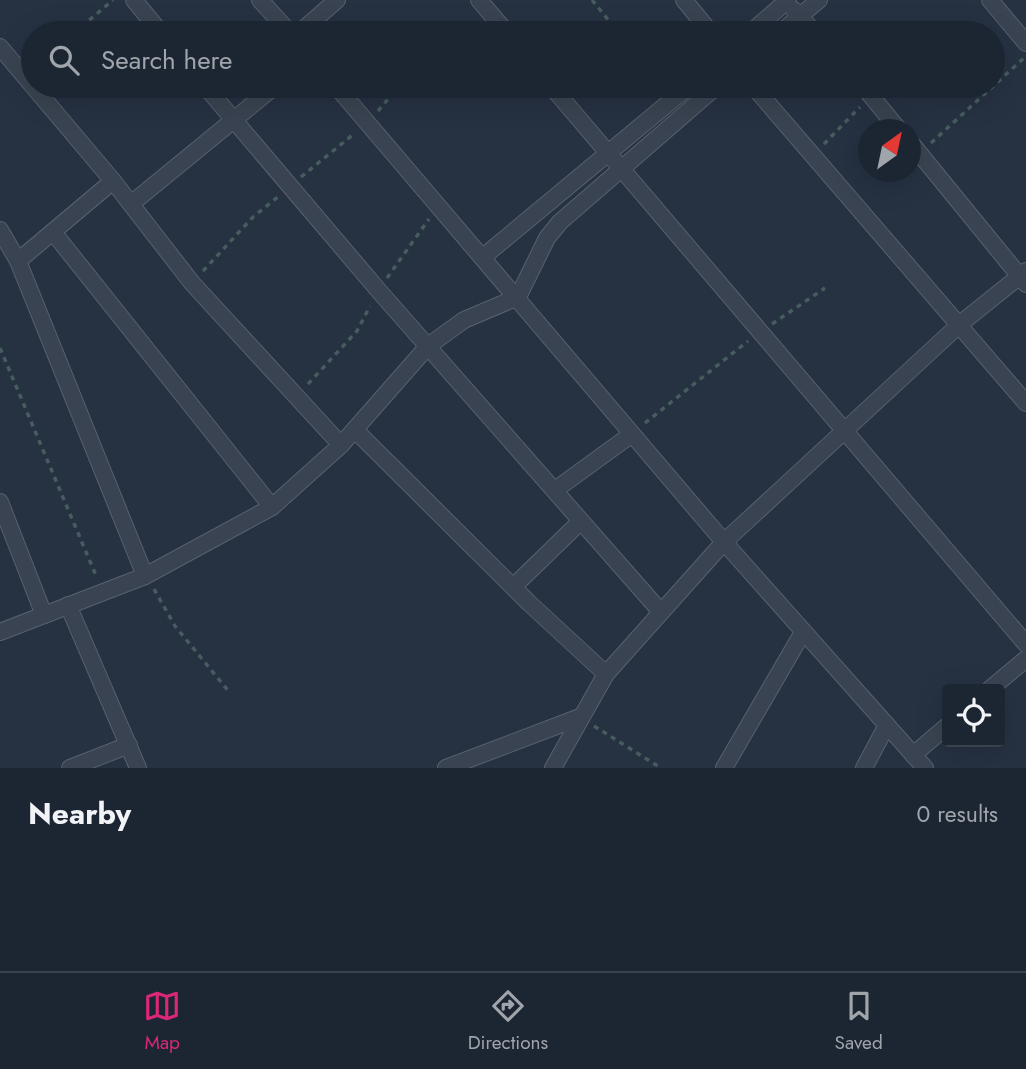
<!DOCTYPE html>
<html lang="en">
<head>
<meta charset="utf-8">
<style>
	:root { --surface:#1c2532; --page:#252d3a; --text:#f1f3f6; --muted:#a0a5ac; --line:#3a424d; --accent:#db2777 }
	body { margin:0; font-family:Jost,sans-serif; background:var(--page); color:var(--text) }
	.controls { position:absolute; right:21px; bottom:21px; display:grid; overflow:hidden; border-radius:7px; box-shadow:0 7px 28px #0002 }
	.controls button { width:63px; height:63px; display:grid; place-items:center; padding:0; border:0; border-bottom:2px solid var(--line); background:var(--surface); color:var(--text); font:35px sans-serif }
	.compass { position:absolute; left:858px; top:119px; width:63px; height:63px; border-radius:50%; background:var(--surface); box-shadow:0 7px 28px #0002; rotate:33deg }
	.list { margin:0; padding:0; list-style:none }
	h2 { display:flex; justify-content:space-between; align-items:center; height:91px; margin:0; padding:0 28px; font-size:30px }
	h2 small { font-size:23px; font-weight:400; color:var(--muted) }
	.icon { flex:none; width:38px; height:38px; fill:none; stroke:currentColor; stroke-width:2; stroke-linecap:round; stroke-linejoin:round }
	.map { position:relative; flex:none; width:1026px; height:768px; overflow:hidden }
	.search { position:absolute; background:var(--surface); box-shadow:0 7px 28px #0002; left:21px; right:21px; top:21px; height:77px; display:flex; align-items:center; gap:18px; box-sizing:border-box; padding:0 24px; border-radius:38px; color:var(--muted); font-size:26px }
	.sheet { height:203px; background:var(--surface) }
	nav { display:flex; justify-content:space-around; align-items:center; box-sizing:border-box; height:98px; border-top:2px solid var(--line); background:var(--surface); font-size:19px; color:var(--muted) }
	nav a { display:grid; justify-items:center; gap:4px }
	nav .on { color:var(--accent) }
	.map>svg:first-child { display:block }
</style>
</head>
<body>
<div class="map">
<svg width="1026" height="768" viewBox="0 0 1026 768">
	<rect width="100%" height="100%" fill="#263142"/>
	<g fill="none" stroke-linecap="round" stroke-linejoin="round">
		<g stroke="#58616f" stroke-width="18">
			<g id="minor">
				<path d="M134,0L161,33"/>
				<path d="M260,0L290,33"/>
				<path d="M479,0L507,33"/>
				<path d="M684,0L711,33"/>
				<path d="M990,0L1026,43"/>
				<path d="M794,10L815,33"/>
				<path d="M299,33L337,0"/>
				<path d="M750,33L788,0"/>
				<path d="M780,33L819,0"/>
				<path d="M0,47L113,181L192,283L341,445"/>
				<path d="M205,86L379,291L661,612"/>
				<path d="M336,86L724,542L925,768"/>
				<path d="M551,86L1026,644"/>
				<path d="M753,86L1026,403"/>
				<path d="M863,86L899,130"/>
				<path d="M911,143L1026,284"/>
				<path d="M131,204L275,86"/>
				<path d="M0,230L18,261L145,576"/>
				<path d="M53,232L272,507"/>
				<path d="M483,257L689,86"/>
				<path d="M18,261L113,181"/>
				<path d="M355,430L529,603L606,674"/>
				<path d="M555,490L632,434"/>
				<path d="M0,502L44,615"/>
				<path d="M513,587L581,521"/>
				<path d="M68,605L138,768"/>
				<path d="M0,632L145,576L272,507L341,445L428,346L464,320L518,297L547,238L560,222L717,86"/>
				<path d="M990,689L1026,659"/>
				<path d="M913,755L947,726"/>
				<path d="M70,768L129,745"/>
				<path d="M446,768L580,717"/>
				<path d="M553,768L606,674L724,542L960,324L1026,271"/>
				<path d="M724,768L803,632"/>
				<path d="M864,768L887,725"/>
			</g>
		</g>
		<g stroke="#465c5f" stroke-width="3.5" stroke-dasharray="5 5" stroke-linecap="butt">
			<path d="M592,0L619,33"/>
			<path d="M74,33L113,0"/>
			<path d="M463,33L478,22"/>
			<path d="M121,86L126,93"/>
			<path d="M378,111L399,86"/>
			<path d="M931,143L1024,58"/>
			<path d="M824,144L860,107"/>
			<path d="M301,177L355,133"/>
			<path d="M203,271L253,217L279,196"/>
			<path d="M387,278L429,219"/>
			<path d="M772,324L825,288"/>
			<path d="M0,348L97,578"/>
			<path d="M308,384L357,331L370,306"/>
			<path d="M645,423L748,341"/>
			<path d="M154,589L175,626L230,693"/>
			<path d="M594,726L661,768"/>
		</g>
		<use href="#minor" stroke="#3a4351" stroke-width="16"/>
	</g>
</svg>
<div class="controls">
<button><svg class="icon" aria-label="locate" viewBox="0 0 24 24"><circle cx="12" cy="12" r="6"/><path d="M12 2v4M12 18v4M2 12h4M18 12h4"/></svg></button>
</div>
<svg class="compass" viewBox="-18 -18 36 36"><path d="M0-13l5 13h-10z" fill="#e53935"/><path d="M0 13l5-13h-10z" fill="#a0a5ac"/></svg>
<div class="search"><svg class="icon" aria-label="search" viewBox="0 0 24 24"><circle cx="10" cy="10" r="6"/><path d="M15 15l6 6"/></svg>Search here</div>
</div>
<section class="sheet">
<h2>Nearby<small>0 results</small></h2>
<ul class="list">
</ul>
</section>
<nav>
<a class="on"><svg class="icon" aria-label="map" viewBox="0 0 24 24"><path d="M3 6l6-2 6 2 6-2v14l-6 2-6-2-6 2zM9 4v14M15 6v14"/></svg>Map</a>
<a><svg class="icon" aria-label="directions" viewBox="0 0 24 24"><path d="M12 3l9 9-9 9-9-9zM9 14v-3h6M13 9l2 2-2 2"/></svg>Directions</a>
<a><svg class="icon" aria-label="saved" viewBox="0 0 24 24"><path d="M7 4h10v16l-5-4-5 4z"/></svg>Saved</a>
</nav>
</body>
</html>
